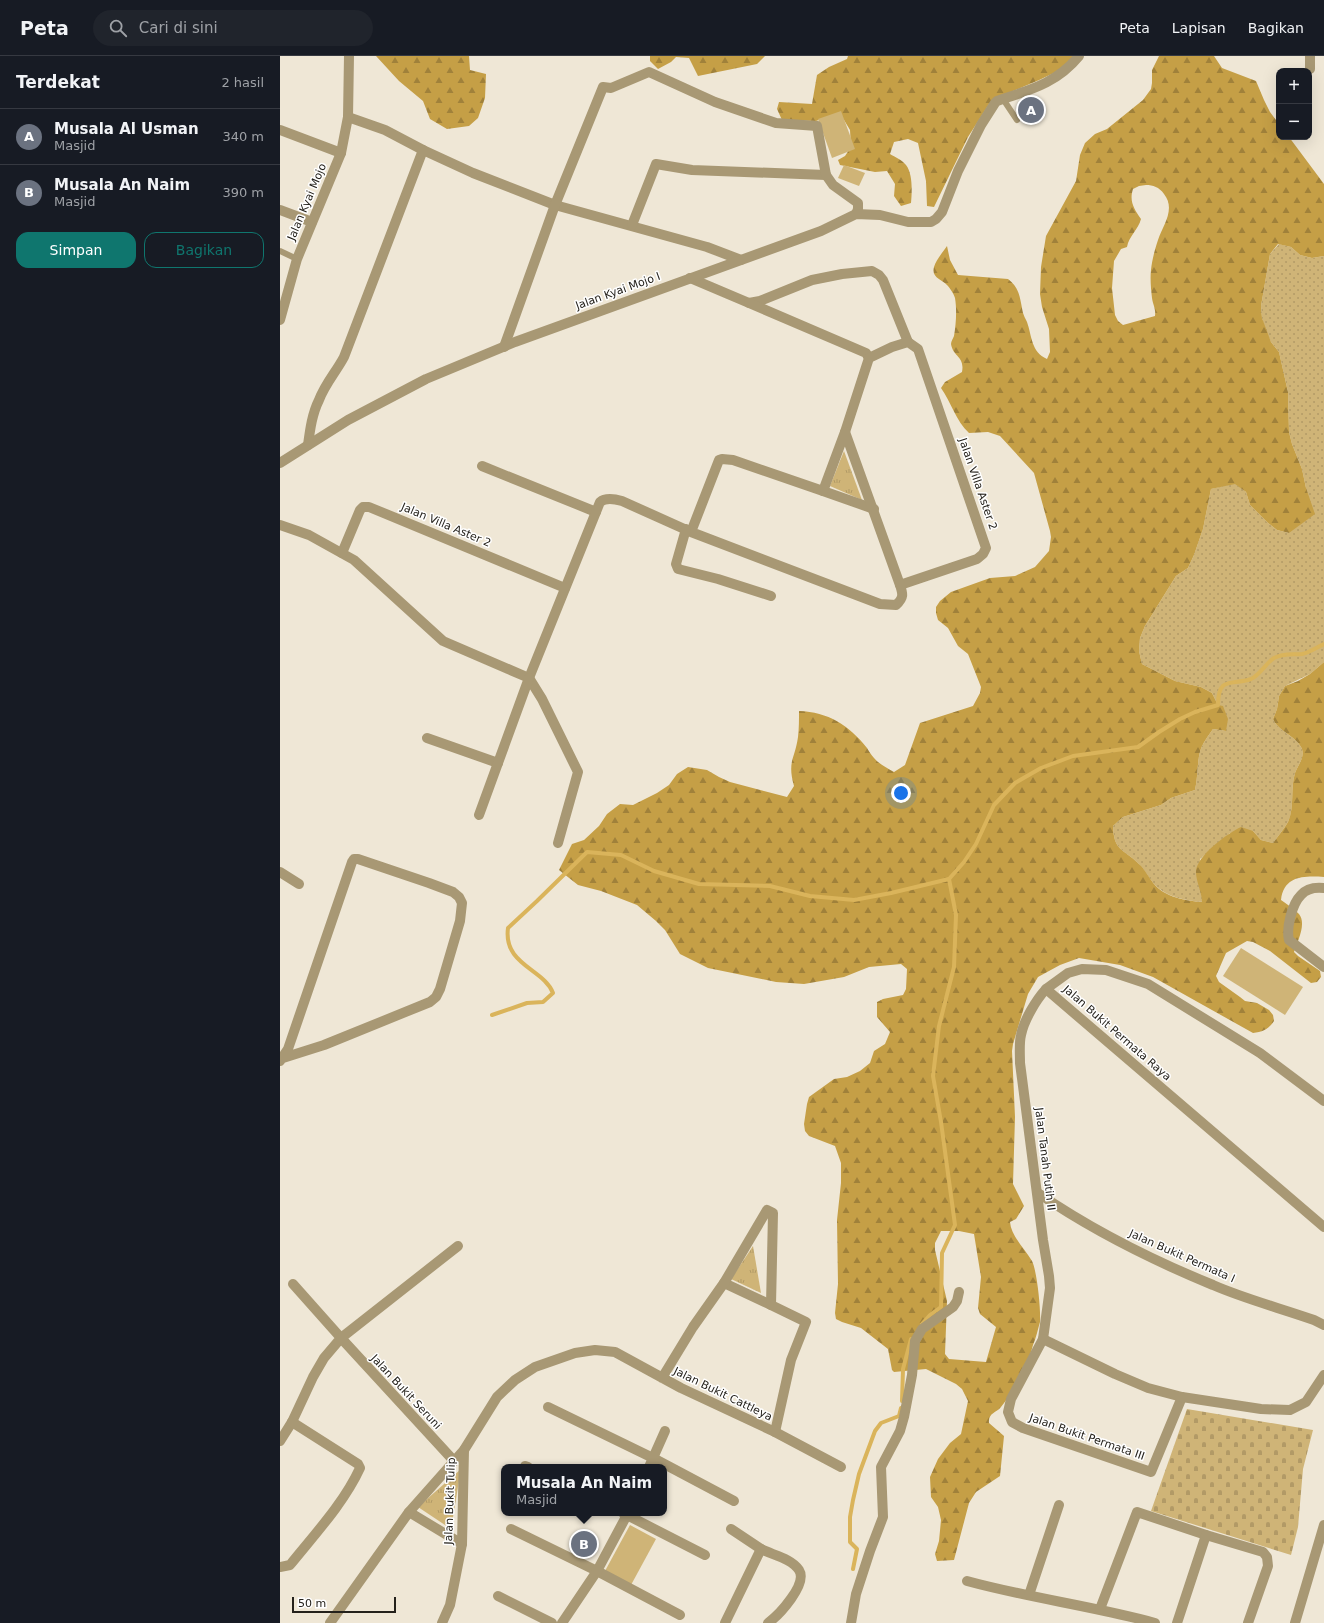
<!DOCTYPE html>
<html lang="id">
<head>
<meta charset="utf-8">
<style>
	:root { --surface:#171b24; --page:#20242c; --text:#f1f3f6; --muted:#9ea1a6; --line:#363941; --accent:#0f766e }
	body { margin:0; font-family:"DejaVu Sans",sans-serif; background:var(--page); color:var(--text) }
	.controls { position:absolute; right:12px; top:12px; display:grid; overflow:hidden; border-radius:8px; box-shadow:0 4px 16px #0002 }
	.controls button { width:36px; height:36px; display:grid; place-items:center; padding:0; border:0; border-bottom:1px solid var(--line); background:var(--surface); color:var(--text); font:20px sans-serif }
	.scale { position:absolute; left:12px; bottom:10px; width:104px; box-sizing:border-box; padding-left:4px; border:2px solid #24211b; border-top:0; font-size:11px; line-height:14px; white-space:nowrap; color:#24211b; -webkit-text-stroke:3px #fff; paint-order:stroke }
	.you { position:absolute; left:621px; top:737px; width:14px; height:14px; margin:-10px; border:3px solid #fff; border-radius:50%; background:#1a73e8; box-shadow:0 0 0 6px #1a73e833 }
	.badge { display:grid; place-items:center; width:26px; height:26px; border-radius:50%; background:var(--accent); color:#fff; font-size:13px; font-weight:700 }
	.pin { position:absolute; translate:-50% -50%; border:2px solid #fff; box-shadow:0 1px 4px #0006 }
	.popup { position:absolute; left:221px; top:1408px; width:166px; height:52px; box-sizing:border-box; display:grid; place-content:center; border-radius:8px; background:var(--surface); filter:drop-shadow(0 1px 3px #0005); font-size:13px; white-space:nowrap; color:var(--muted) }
	.popup b { font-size:15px; color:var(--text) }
	.popup::after { content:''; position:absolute; left:50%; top:100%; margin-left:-8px; border:8px solid transparent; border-top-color:var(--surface) }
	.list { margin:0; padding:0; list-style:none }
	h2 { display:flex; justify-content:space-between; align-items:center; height:52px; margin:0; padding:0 16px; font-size:17px }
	h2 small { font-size:13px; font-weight:400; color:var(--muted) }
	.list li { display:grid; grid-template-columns:26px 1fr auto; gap:12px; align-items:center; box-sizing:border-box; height:56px; padding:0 16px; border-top:1px solid var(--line) }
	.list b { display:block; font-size:15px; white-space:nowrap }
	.list p { margin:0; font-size:13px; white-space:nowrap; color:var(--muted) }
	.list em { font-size:13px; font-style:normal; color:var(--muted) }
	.actions { display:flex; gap:8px; padding:12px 16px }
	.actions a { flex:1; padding:9px 0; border:1px solid var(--accent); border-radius:12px; text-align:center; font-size:14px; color:var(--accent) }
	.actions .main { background:var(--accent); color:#fff }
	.icon { flex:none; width:22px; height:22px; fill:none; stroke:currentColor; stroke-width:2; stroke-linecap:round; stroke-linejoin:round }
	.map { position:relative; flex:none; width:1044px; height:1567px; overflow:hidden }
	header { display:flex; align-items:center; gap:24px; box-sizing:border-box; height:56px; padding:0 20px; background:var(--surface); border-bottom:1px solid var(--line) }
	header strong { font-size:19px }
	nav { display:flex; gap:22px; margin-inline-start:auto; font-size:14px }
	.search { width:280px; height:36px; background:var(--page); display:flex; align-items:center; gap:10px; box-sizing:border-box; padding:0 14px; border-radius:22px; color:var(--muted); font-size:15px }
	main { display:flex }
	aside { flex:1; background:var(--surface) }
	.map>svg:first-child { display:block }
</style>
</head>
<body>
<header>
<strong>Peta</strong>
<div class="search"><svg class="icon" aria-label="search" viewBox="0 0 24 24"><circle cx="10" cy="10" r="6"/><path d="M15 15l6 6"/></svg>Cari di sini</div>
<nav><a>Peta</a><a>Lapisan</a><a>Bagikan</a></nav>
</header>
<main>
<aside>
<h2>Terdekat<small>2 hasil</small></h2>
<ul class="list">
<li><span class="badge" style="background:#6b7280">A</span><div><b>Musala Al Usman</b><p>Masjid</p></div><em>340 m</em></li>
<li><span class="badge" style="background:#6b7280">B</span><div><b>Musala An Naim</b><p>Masjid</p></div><em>390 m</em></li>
</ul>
<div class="actions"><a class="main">Simpan</a><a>Bagikan</a></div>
</aside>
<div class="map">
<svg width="1044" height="1567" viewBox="0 0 1044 1567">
	<defs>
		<pattern id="grass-dots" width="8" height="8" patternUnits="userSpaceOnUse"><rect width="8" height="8" fill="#cfb477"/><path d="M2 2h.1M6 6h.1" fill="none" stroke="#b29a66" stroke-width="1.8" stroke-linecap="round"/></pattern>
		<pattern id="forest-firs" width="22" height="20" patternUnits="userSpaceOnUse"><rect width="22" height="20" fill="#c59f46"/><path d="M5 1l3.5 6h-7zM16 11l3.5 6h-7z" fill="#a0813a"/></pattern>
		<pattern id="cemetery-stones" width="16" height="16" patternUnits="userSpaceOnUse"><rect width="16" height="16" fill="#cfb477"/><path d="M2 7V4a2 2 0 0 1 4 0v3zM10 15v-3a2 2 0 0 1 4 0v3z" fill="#b29a66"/></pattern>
		<pattern id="park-tufts" width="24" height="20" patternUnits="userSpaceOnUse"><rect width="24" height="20" fill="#cfb477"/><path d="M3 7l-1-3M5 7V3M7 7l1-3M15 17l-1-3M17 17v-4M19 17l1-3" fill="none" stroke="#b29a66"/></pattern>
	</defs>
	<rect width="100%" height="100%" fill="#efe7d6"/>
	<path fill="url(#grass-dots)" d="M999,188L1011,191L1020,199L1032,202L1044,200V606L1030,618L1005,630L999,640L997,653L993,663C998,675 1014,679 1021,691C1026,700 1018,709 1015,717C1010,733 1015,751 1008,766C1004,773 998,780 993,787L981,784L973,775L950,777L920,803L923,846C906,845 886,841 874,828C869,822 865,814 859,808C843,792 834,796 833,770L843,761L881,749L891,742L915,734C918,721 917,707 920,696C922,688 928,680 933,673L946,675L938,649L932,637L921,631L895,625L862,608L859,595L860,582L865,570L896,520L908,512L914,499L923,473L931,433L955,427L966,436L970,449L988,467L997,474L1009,477L1026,432L1022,413L1012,388L1009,376L1008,336L999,296L991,286L985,274L982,262L981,250L990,198Z"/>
	<g fill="url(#forest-firs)" fill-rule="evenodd">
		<path d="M96,0H189L190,14L206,18L205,42L198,62L189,70L167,73L150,63L143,45L119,25Z"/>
		<path d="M370,0H485L477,8L418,20L409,2L396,1L391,6L378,13L370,5Z"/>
		<path d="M568,0H800C786,15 735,34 714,43L709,48L688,81L654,151L647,150L646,125L638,87L628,83L614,86L610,98C615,101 622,104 626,109C633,118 632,136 631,147L621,150L614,140L615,128L607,115L595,116L560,109L558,104L565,100L571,91L570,74L564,64L550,60L536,65L502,64L497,53L499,46L532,48L537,19L549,11L567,3Z"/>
		<path d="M879,0H934L942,12L976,25L984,44L990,56L999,68V81H1009L1044,128V200L1032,202L1020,199L1011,191L998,188L990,198L981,250L982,262L991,286L999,296L1008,336L1009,376L1012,388L1022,413L1026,432L1035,458L1009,477L997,474L988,467L970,449L966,436L955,428L931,433L923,473L914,499L908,512L896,520L865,570L860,582L859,595L862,608L895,625L921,631L932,637L938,649L943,650L948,663L946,675L933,673C928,680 922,688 920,696C917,707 918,721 915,734L891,742L881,749L843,761L833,770C834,796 843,792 859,808C865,813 869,822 874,828C885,841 906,845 922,846C922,836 916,826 916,816C916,800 948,777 961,771L973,775L981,784L993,787C998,780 1004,773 1008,766C1015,750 1010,733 1015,717C1018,709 1026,700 1021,691C1014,679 998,675 993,663L997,653L999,640L1005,630L1018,625L1030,618L1044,606V821C1025,820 1004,819 1001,844C1007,848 1014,853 1019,858C1027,868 1017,886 1014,896L1018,900L1040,915L1041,921L1037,926L1031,927L990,895L973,886L967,885L946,897L936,920L939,926L960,941L965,945L977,947L989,954L993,959L994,965C989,973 983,976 973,977L873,921L840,909L799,902L780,909L758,921L748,938L733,988L732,995L735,1061L733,1128L744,1150L736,1163L730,1166C731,1180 745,1193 752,1205C757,1215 761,1254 760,1266C758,1273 756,1282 753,1289C748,1309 734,1335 721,1351C716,1357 708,1357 709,1367L724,1380L720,1420L696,1436L689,1447L674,1504L657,1505L655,1498L659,1485L661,1464L658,1451L651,1441L650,1421L658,1403L670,1387L681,1378L688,1345L682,1333L676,1328L646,1313L614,1316L612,1314L608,1293L581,1272L562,1266L556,1263L555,1257L558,1228L557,1164L561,1127V1107L555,1090L529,1080L525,1075L524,1068L527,1048L529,1041L554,1023L567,1021L580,1015L590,1007L594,995L605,988L610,976L597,961V946L603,943L623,939L626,933L627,913L621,908L589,911L564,921L524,928L496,926L428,912L400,898L385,874L376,865L357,849L321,835L298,829L279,814L292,788L304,784L319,770L327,758L340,748L353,749L377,737L389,729L397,718L408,711L427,714L439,721L450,726L507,741L514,730C507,705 515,703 518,681C519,672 519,664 519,655C548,656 569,669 587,692C589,695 591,699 594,702C599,708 607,712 614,716L625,709L640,667L693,650L700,637L701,631L688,598L678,590L668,572L658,564L656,557V551L660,545L671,536L710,522L735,520L755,511L769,495L771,481L770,475L754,417L720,380L708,376L689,377C676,365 671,346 661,332L665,326L682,316C685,300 673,301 671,288C671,285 673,283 674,280C676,268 677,254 675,242C674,238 670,232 667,229C662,223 651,222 654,211C656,204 663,196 667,190L670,204L678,219L728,223C740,232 740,243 743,257C744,260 745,262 747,266C752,280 751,296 767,303L770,296L769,273L762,251L760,238L761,211L766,180L796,125L800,99L805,87L815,78L827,73L863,44L871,33L872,27V14ZM866,129C873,129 879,131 884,138C896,153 883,169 878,184C875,193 872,204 871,214C870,222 871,234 872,242C873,249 876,253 875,260L843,269L838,265L835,259L832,232L834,205L841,193L847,191C849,180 858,174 861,163C854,153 849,145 853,133L859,130ZM661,1175H679L694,1178L701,1221L698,1252L700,1258L716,1271L706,1306L669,1303L665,1298L667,1245L655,1194V1187Z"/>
	</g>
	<path fill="url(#cemetery-stones)" d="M907,1353L1033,1374L1023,1413L1018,1471L1011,1499L871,1455Z"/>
	<g fill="url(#park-tufts)">
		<path d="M564,395L582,444L550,430Z"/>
		<path d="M473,1190L481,1237L451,1223Z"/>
		<path d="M181,1413L171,1473L138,1451Z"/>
	</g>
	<g fill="#cfb477">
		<path d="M561,55L575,93L552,102L538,63Z"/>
		<path d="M564,109L585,117L579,130L558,122Z"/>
		<path d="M961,892L1023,931L1005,959L943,920Z"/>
		<path d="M350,1469L376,1483L351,1529L325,1515Z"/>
	</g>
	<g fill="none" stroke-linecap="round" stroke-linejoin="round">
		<g stroke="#dab45b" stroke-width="4">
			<path d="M212,959L247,947L263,946L273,937C264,913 223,909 228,872L257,845L307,796L341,799L374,815L419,828L490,830L530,840L574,844L611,837L669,823L684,806L696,788L714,749L735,727L761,712L793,700L858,691L879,676L900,663L915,656L938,649C938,619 952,630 971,623C980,619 986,607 994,602C1004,597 1012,599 1022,598C1029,597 1037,591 1044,588"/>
			<path d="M642,1268L650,1259L661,1251L662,1197L675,1169L661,1066L653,1020L659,970L674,911L676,859L669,823"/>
			<path d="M622,1345L623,1313L631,1283"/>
			<path d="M573,1513L577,1493L570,1486V1461L573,1444L579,1418L595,1375L601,1367L619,1360L621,1352"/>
		</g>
		<g stroke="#a89874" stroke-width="6">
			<path d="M723,43L737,64"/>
			<path d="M0,195L17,203"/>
		</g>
		<g stroke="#a89874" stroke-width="10">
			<path d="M1030,0V13"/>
			<path d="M68,61L105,74L143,94L193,117L275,149L427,191L461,204"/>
			<path d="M0,74L61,97"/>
			<path d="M0,154L32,166"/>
			<path d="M352,169L376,108L412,114L546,119"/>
			<path d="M410,222L469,247L480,245L532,224L562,218L592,215L599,219L603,224L628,286"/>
			<path d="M469,247L586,297L589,302"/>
			<path d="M0,264L17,203L61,97L68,61L69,0"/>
			<path d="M224,291L275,149L323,31L331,32L369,16L435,46L496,67L537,70L546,119L553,129L578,147V153L576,158"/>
			<path d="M565,376L589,302L612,291L628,286L638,293L706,492L703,498L697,503L620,529"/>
			<path d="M28,389C30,374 32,358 39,344C45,328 56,316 64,301L143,94"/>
			<path d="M0,407L68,364L146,323L235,286L541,175L576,158L600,159L628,166H651L656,163L662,156L678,115L701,69L715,47L717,45C749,34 776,28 799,0"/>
			<path d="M202,410L316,456"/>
			<path d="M543,435L594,453"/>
			<path d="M0,469L29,479L74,504L163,585L249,622L320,446C326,441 335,443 342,445L411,476L600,548L616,549C624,542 623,538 620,529L565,376L543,435L453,404L442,403L439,404L411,476"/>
			<path d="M406,473L396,508L398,513L438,523L491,540"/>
			<path d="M62,497L80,454L83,451H89L285,532"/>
			<path d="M249,622L262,643L298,716L278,787"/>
			<path d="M147,682L218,707"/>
			<path d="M199,759L249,622"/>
			<path d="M0,816L19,828"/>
			<path d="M1044,832C1035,831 1027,832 1021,839C1012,848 1006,872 1009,884L1044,911"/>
			<path d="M766,933C756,944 744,964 741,979C739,987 740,998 740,1007L763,1184L769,1220L770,1232L763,1283L731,1343L728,1356L732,1366L743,1372L871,1416L902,1341"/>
			<path d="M0,1005L8,993L72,806L74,803H78L149,827L173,836L179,841L182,847L180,865L160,933L156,941L150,946L44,989L3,1002"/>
			<path d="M1044,1045L980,997L868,928L826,914L802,913L788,917L766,933L1044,1171"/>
			<path d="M758,1137C812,1174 872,1204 933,1229C965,1243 1000,1252 1034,1264L1044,1269"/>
			<path d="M444,1227L491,1249"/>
			<path d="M763,1283L835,1318L868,1332L902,1341L981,1353L1010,1354L1026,1346L1044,1319"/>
			<path d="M268,1351L373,1402L454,1445"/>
			<path d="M495,1376L561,1411"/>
			<path d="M0,1385L12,1366L33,1321L44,1302L61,1282L13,1228"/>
			<path d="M174,1405L61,1282L178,1190"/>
			<path d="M245,1410L248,1411"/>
			<path d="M369,1411L385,1375"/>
			<path d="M129,1456L182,1488"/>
			<path d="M343,1457L425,1499"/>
			<path d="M231,1473L317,1515L400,1559"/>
			<path d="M451,1473L481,1493"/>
			<path d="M0,1511L10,1509C34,1479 64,1447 80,1412L78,1408L12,1366"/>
			<path d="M687,1525C749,1542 813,1550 875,1567"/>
			<path d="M749,1539L779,1449"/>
			<path d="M218,1540L272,1567"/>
			<path d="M820,1553L857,1456L926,1479L983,1496L987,1501L988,1510L968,1567"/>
			<path d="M50,1567L129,1456L184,1394L217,1341L235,1324L255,1311L295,1297L315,1294L335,1296L401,1332L495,1376L511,1304L526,1266L491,1249L493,1157L487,1154L444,1227L413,1271L382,1322"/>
			<path d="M162,1567L170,1549L182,1488L184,1394"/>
			<path d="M282,1567L317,1515L348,1457"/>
			<path d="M445,1567L481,1493C492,1499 511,1502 519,1514C528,1528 499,1559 488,1567"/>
			<path d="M571,1567L576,1538L590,1495L603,1461L601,1411L620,1375L624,1361L632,1319L635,1285L642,1273L673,1251L677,1245L679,1236"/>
			<path d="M897,1567L926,1479"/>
			<path d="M1015,1567L1044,1469"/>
		</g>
	</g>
	<g text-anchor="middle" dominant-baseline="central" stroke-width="3" stroke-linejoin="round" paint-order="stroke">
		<g font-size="11" fill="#24211b" stroke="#fff">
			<text transform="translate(27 146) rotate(-67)">Jalan Kyai Mojo</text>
			<text transform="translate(338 235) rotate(-20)">Jalan Kyai Mojo I</text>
			<text transform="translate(698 428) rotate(71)">Jalan Villa Aster 2</text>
			<text transform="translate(166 469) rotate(23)">Jalan Villa Aster 2</text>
			<text transform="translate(837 977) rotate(41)">Jalan Bukit Permata Raya</text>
			<text transform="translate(765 1103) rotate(83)">Jalan Tanah Putih II</text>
			<text transform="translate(902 1200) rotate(24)">Jalan Bukit Permata I</text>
			<text transform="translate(126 1336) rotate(47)">Jalan Bukit Seruni</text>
			<text transform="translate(443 1338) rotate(26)">Jalan Bukit Cattleya</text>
			<text transform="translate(807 1381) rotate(19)">Jalan Bukit Permata III</text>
			<text transform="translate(170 1445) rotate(-88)">Jalan Bukit Tulip</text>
		</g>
	</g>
</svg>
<div class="controls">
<button>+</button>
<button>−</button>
</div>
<div class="scale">50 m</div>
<div class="you"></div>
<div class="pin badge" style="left:751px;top:54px;background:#6b7280">A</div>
<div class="pin badge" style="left:304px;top:1488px;background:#6b7280">B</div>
<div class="popup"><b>Musala An Naim</b>Masjid</div>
</div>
</main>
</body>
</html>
